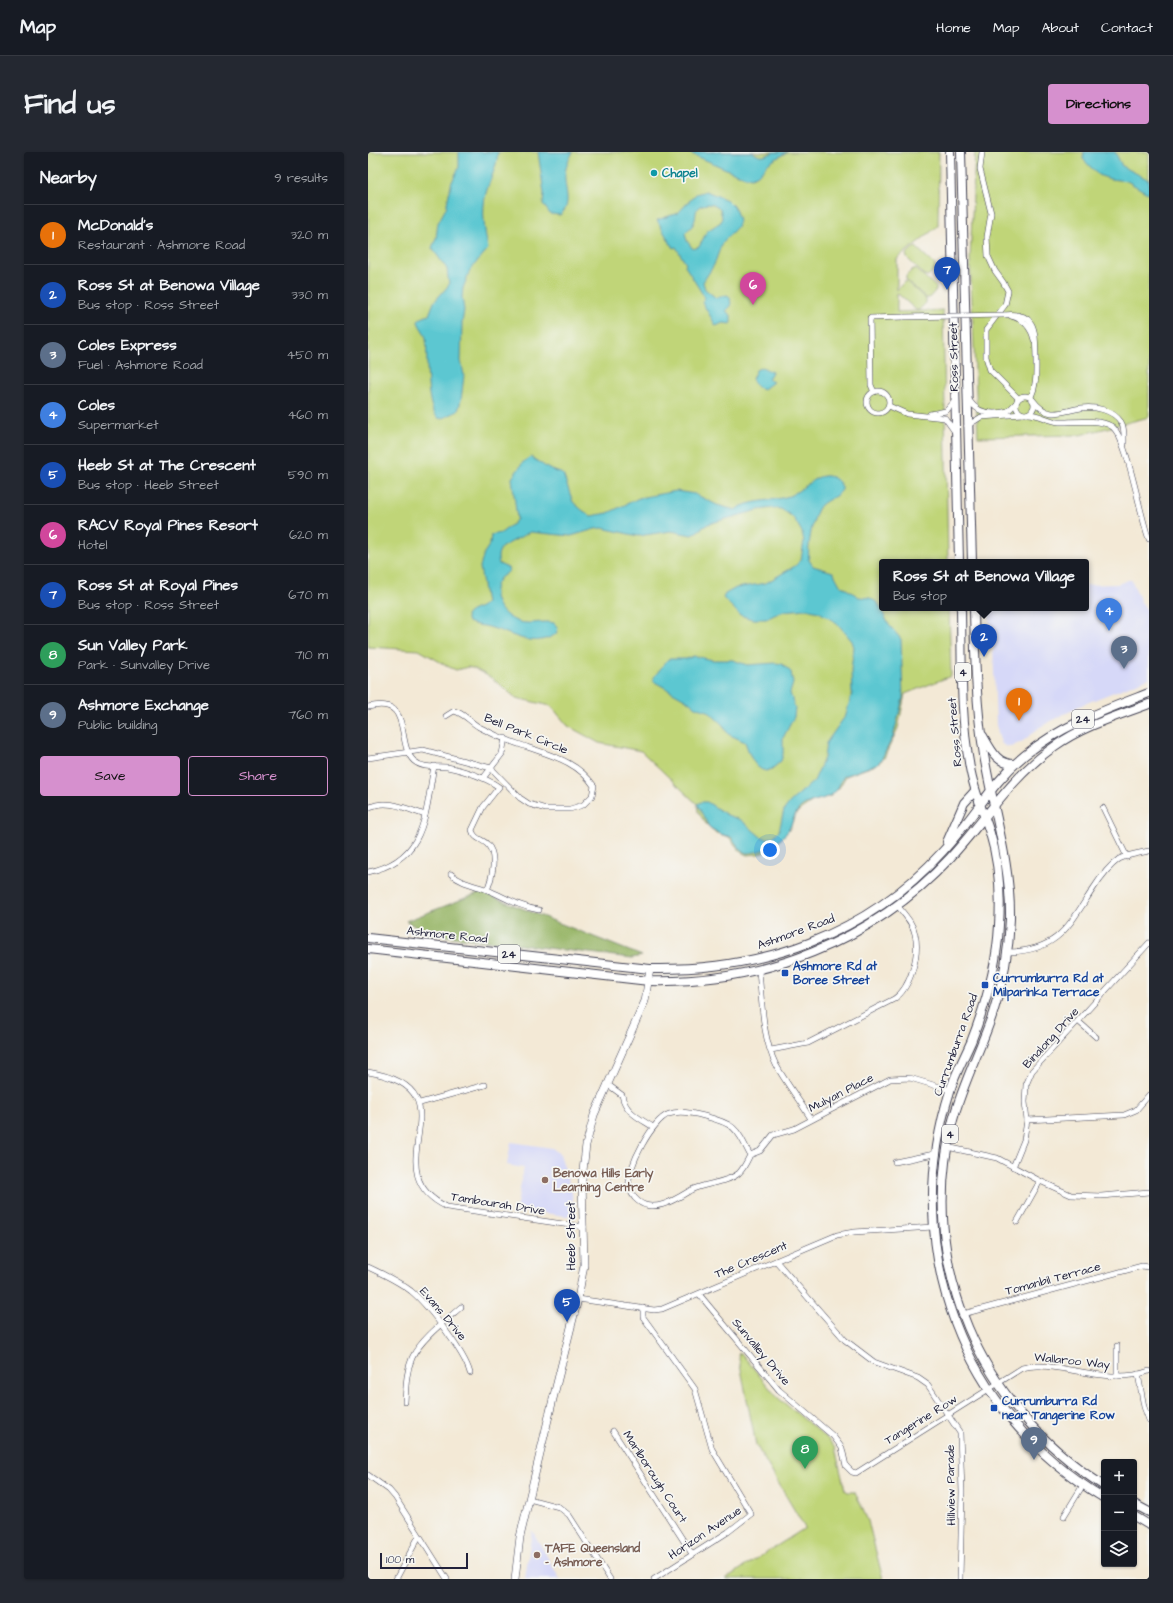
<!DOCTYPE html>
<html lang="en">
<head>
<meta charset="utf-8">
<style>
	:root { --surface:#171b24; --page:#242831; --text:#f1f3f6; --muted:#9ea1a6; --line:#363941; --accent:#d690ce }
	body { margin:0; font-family:"Architects Daughter",sans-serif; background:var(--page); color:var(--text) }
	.controls { position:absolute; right:12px; bottom:12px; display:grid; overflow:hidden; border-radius:4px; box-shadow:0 1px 3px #0004 }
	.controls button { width:36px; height:36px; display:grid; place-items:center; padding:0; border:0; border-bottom:1px solid var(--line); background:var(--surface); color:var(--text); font:20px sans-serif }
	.scale { position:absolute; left:12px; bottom:10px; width:88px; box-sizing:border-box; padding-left:4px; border:2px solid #22223b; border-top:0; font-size:11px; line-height:14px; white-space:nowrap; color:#22223b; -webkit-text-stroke:3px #f6f6f2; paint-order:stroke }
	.you { position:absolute; left:402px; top:698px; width:14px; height:14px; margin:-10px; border:3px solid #fff; border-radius:50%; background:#1a73e8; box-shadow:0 0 0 6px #1a73e833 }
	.badge { display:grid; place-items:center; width:26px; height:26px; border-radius:50%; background:var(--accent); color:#fff; font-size:13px; font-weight:700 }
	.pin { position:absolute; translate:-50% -33px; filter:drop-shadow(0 1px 2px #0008) }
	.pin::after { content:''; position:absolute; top:21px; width:14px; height:12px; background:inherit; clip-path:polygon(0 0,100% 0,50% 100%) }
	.popup { position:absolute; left:511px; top:407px; width:210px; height:52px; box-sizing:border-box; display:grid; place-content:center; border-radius:4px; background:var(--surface); filter:drop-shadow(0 1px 3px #0005); font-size:13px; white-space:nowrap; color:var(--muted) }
	.popup b { font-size:15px; color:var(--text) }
	.popup::after { content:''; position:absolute; left:50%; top:100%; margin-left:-8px; border:8px solid transparent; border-top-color:var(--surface) }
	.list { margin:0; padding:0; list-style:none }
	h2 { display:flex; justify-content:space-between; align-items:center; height:52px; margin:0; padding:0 16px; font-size:17px }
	h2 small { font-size:13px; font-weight:400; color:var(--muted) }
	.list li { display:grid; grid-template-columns:26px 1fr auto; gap:12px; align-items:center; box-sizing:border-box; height:60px; padding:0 16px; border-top:1px solid var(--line) }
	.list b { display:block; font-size:15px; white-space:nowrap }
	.list p { margin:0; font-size:13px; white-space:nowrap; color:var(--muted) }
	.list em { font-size:13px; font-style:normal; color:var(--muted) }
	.actions { display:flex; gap:8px; padding:12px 16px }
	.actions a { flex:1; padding:9px 0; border:1px solid var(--accent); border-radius:4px; text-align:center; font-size:14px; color:var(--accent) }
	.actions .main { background:var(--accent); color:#111 }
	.icon { flex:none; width:22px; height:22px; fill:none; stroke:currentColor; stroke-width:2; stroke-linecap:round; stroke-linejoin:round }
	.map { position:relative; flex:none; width:781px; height:1427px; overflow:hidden; border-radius:4px }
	header { display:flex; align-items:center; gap:24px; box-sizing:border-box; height:56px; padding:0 20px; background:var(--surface); border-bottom:1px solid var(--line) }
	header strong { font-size:19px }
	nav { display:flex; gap:22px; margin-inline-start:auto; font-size:14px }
	.intro { display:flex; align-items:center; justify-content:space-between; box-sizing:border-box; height:96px; padding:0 24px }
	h1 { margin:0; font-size:28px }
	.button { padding:10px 18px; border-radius:4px; background:var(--accent); color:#111; font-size:14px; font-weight:700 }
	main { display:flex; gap:24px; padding:0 24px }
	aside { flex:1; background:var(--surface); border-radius:4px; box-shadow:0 1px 3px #0004 }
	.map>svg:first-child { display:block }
</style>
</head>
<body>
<header>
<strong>Map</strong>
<nav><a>Home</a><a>Map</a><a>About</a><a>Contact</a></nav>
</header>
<div class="intro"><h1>Find us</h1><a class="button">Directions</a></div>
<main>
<aside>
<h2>Nearby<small>9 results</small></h2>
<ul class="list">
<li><span class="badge" style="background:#e8710a">1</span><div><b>McDonald's</b><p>Restaurant · Ashmore Road</p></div><em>320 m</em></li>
<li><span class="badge" style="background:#1a4fb4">2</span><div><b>Ross St at Benowa Village</b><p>Bus stop · Ross Street</p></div><em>330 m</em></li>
<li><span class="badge" style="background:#5c6f8a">3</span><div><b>Coles Express</b><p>Fuel · Ashmore Road</p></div><em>450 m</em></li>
<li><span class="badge" style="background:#3f7fe0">4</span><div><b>Coles</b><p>Supermarket</p></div><em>460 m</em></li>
<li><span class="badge" style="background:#1a4fb4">5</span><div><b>Heeb St at The Crescent</b><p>Bus stop · Heeb Street</p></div><em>590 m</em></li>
<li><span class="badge" style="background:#d1479c">6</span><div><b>RACV Royal Pines Resort</b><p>Hotel</p></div><em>620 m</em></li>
<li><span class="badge" style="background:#1a4fb4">7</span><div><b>Ross St at Royal Pines</b><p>Bus stop · Ross Street</p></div><em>670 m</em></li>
<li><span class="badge" style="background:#2e9e5b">8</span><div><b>Sun Valley Park</b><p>Park · Sunvalley Drive</p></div><em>710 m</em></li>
<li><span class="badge" style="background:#5c6f8a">9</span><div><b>Ashmore Exchange</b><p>Public building</p></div><em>760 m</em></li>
</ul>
<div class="actions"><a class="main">Save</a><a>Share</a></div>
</aside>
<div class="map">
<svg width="781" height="1427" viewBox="0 0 781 1427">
	<rect width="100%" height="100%" fill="#f6f6f2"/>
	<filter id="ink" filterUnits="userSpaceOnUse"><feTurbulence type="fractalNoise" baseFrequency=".025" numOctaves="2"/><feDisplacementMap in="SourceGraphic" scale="8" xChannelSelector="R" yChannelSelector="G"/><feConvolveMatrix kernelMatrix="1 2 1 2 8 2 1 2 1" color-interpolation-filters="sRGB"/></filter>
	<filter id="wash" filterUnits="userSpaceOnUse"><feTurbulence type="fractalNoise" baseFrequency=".012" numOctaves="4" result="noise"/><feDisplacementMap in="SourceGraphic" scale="16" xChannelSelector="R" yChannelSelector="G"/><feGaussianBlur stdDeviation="0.9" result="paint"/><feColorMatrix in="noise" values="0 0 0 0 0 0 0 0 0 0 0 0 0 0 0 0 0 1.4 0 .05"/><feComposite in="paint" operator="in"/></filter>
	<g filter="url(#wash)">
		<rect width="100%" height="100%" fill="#f3e9d6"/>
		<g fill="#d6d8f8">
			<path d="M763,427L773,450L781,461V526L711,554L672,575L655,589L643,595L637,594L633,591L628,573L625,493L620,456H718V433L750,432Z"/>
			<path d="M143,990L184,996L192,1002L204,1040L205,1059L202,1063L198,1064L148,1057L156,1016L139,1013Z"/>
			<path d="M164,1378L192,1427H157Z"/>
		</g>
		<g fill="#c0d578" stroke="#717c5a">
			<path d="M0,0H571L570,74L529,107V138L536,130H539L558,147V151L551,158H548L529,141V160L575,158L580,410H514V456H581L583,524L537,542L530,576L516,606L508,613L478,624L471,636L463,644L445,649L433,657L427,663L421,678L401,697L391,702L379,703L373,700L361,685L348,681L338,672L330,660L329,652L273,599L231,591L200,574L183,554L148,546L124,526L107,517L100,515L88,518L81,515L51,498L0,495Z"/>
			<path d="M607,0H781V265L712,283L610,285L602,107Z"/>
			<path d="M548,95L567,113V117L560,124L556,123L539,106L538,102L545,96Z"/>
			<path d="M545,117H548L568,135V138L561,146H558L538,128V124Z"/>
			<path d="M373,1201L409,1245L461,1288L467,1296L477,1338L480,1340H487L500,1369L515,1427H357L437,1376L388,1293L370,1202Z"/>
		</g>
		<path fill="#98b668" stroke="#5d6c52" d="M113,740L274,804L264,806L60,782L38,769Z"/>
		<g fill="#5bc7d1" stroke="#3e7486" fill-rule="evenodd">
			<path d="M91,0H130C129,15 122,27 118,41C113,59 117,79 120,97L102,118L95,136L94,145L96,158L94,171L93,209L96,223L93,248L90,259L73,267C56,263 60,202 58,186C57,180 52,176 50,170L51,167L61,163L66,150L81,133L79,117L64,96L68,86L70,71L78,56L83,32L91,15Z"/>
			<path d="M170,0H205C201,7 197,16 197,24C196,36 205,53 192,63L182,62L175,52L176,41Z"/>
			<path d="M319,0H385C392,7 398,4 406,0C409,0 415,0 419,0L401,11L390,23L383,26L372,23Z"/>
			<path d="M716,0H747L754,14L781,28V42L759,29L742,27L730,23L715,7Z"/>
			<path d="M338,39L359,48L367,56L371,68L369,75L354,91L346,113L335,130L337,137L348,146L359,143L362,145L363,154L358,159L363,163V172L355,171L348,174L334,150L337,146L317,114L318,112L308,95L305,96L289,68L310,61L328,42ZM344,52L352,57L354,65L353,70L339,79L331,95L325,97L319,89L317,81C319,78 323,76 324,74C332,63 321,52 344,52Z"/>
			<path d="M394,215L404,220L400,227L405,230L396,237L389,235L384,227L388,218Z"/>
			<path d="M163,305L181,317L195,322L205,350L214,358L223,364L240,361L271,346L308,339L327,342L349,353L367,358C382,347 404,350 421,344C432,340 446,324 456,324C464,323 471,328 474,335V338C469,345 460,347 453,353C445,361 439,396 441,408L445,414L465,420L472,433L491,445L502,446L510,451L521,473L533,487L535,546L525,585L513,608L509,612L476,624C472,629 471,636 467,640C457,649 443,647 433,655C427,661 426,665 423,673C416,690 395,701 378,701L373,698L363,685L352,682L341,675L329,652L333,650H339L359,663L373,668L393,685L399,687L405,685L411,679L416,658L422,650L446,629L456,606L458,591L478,563L484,541L483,518L486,495L484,489L469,471L451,460L438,457L415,459L398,467H384L372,463L355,446L357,442L368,436L398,431L427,414L433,408L436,389L434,380L427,368L422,363L413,357L405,356L390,358L340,372L324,383L303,379L270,384L234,376L227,377L203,384L162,380L134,395C130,400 129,405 131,412L140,416L141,419C138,423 132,424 130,429C120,446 135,466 152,470C163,473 175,468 186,471L190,476L188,482C165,497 146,482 124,476C116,473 108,474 100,470L98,464C103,456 112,458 118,451L112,415L116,401L122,392L123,383L133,381L145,372L149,367L144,326L156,309Z"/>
			<path d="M326,504L345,508H365L379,513L408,511L414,512L423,520L425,531L422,541L427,556L426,565L415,586V602L413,609L404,617L398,619C385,617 381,600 377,590L360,582L355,573L340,559L327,555L317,547L285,529L286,525L300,507H318Z"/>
		</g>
	</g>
	<g filter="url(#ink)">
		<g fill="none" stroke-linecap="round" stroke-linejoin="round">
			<g stroke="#414052" stroke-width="6">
				<g id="street">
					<path d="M614,0L612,17L623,61L619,85L620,104L627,119L635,130L640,139L637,153L618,178V205L622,218L650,246"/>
					<path d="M636,163C670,159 667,181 668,206C668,220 669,232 663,245"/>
					<path d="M643,164C655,167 663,175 666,188"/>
					<circle cx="510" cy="250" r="11"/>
					<path d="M506,240L503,233L502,166L536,165"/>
					<circle cx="657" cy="253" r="9"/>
					<path d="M601,248C610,262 625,263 640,259L648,251"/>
					<path d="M665,248C681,269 693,259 713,256C727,254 745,258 753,270C757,276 756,285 756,292"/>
					<path d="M521,254L539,262L577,266L587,280"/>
					<path d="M562,262L578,259L587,249"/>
					<path d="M659,262C670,261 679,269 691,270C706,270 731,267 743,274C759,282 772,366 781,387"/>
					<path d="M599,274L613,265L655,262"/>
					<path d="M0,555C46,543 27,592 46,609C55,617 69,614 79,615C98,619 115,624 131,635L115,655L104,678C106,687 114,687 119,692C130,703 124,726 119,738"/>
					<path d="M0,606L55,598L123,616L152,646L161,652L178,657H202L215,653L224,644L226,634C210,610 185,604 159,595C143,590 126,583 111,575C102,570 96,561 86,559L78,564"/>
					<path d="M116,625L134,602L137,586"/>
					<path d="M0,656C19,646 39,657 57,663"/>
					<path d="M735,656L759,705"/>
					<path d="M0,720C58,708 57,663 66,614"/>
					<path d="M83,722C94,732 107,733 120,738C138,746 152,755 171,758"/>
					<path d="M639,800C690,799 700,775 725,737C732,726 740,715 751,707C759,703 772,701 781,699"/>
					<path d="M391,819C394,849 394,885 408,913C418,931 432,949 443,967"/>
					<path d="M711,870L728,885"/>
					<path d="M403,898L440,891L526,847C543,836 552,801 547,782C545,771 536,762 529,753"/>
					<path d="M0,920C108,938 1,1018 79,1055L216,1075"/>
					<path d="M239,932L254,943C257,960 271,966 285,975"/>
					<path d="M52,951L117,933"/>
					<path d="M659,968L756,963L768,958L781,943"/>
					<path d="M579,995L629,1006L672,1029L703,1043L733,1044L781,1040"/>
					<path d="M382,1003C368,975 367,972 336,964C325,961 312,958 301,962C284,968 259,1016 261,1033C262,1039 265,1045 270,1049C286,1062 308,1047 323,1038C336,1031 360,1031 371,1021C376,1016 379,1009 382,1003L392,999L405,983L426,977L522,927L542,926L582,938"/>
					<path d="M527,1010L566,1002"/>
					<path d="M645,1015L656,988L659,968L657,950L658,933L664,919L781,791"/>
					<path d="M649,1070L672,1029"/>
					<path d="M408,1109L477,1188L506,1210L550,1226L560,1233L592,1281L594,1340L592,1427"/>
					<path d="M0,1115C15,1122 30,1129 43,1139C60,1153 97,1201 102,1221"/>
					<path d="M331,1142L411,1238L465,1284L474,1296L478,1314L484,1320L488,1321L654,1216C669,1212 682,1215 697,1217C725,1222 754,1229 781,1219"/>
					<path d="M210,1147L286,1158L294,1157L469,1083L486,1080L565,1075"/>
					<path d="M275,1156V1165L327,1237L344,1297L383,1362L360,1380L286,1427"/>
					<path d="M595,1162L774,1114L781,1115"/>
					<path d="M770,1222L776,1255L781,1268"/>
					<path d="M749,1224V1194"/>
					<path d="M37,1250C38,1235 38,1220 44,1206C52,1188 78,1168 93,1155"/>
					<path d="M245,1279L324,1402"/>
					<path d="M0,1323L21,1338L27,1345L79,1427"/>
					<path d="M161,1347L191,1355L201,1363L242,1427"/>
					<path d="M696,1364L715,1333"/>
					<path d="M28,1427L51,1384"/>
				</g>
			</g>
			<g stroke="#414052" stroke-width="8">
				<path id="secondary" d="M147,1427L152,1385L185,1247L210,1147L216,1113L214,1027L218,993L226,963L277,849L282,817"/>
			</g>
			<g stroke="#414052" stroke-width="10">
				<g id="primary">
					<path d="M582,0L591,410"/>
					<path d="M593,0L604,410"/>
					<path d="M593,456C594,509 592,564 602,616C606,639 615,659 622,681C631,710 633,742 631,773C629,814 618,852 603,890C596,906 587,922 582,939C532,1097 594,1262 736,1346"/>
					<path d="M606,456C607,505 608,555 616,603C625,658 643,711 642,767C641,799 635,831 625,861C613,897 595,931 585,968C548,1112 612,1255 736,1334"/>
					<path d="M615,584C623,598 629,612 646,612"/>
					<path d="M579,690L596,651L607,639"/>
					<path d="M0,786L282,817C394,819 498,784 575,699C604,668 624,630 657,603C694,573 737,558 781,541"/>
					<path d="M0,797L281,829C395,832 504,790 582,706C617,668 644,624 687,594C715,574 749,564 781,552"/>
					<path d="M766,1352L781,1360"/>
					<path d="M766,1364L781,1373"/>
				</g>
			</g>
			<use href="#street" stroke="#fff" stroke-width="5"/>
			<use href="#secondary" stroke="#fff" stroke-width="7"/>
			<use href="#primary" stroke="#fff" stroke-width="8"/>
			<g stroke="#414052" stroke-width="6" stroke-linecap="butt">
				<path id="street-bridge" d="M536,165L636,163"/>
			</g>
			<use href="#street-bridge" stroke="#fff" stroke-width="5"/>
		</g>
	</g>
	<circle fill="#0f9aa8" stroke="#f6f6f2" stroke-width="1.5" cx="286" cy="21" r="4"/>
	<g fill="#1a4fb4" stroke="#f6f6f2" stroke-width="1.5">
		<rect x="413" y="817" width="8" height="8" rx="2"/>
		<rect x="613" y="829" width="8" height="8" rx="2"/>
		<rect x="622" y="1252" width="8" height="8" rx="2"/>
	</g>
	<g fill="#8d6e63" stroke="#f6f6f2" stroke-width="1.5">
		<circle cx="177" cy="1028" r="4"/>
		<circle cx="169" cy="1403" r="4"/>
	</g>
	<g text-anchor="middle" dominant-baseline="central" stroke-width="3.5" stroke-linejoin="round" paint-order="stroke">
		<g fill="#f6f6f2" stroke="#626272" stroke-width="1">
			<rect x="587" y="511" width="16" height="18" rx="3"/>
			<rect x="704" y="558" width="22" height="18" rx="3"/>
			<rect x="130" y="793" width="22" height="18" rx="3"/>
			<rect x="574" y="973" width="16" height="18" rx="3"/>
		</g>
		<g font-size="11" font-weight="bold" fill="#22223b">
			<text x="595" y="520">4</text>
			<text x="715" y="567">24</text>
			<text x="141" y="802">24</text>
			<text x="582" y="982">4</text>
		</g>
		<g font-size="12" font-weight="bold" fill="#0d838f" stroke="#f6f6f2" text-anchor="start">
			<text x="294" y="21">Chapel</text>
		</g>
		<g font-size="12" fill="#22223b" stroke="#f6f6f2">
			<text transform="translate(586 205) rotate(-91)">Ross Street</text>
			<text transform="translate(587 580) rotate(-95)">Ross Street</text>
			<text transform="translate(158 582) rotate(22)">Bell Park Circle</text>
			<text transform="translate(428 780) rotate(-20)">Ashmore Road</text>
			<text transform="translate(79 783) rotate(6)">Ashmore Road</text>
			<text transform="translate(683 886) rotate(-48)">Binalong Drive</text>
			<text transform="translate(588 893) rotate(-70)">Currumburra Road</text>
			<text transform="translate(473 941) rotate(-27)">Mulyan Place</text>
			<text transform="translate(130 1052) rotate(9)">Tambourah Drive</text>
			<text transform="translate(203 1084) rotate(-90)">Heeb Street</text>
			<text transform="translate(383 1108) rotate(-23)">The Crescent</text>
			<text transform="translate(685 1127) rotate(-15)">Tomanbil Terrace</text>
			<text transform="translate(75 1162) rotate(50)">Evans Drive</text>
			<text transform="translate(393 1200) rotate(50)">Sunvalley Drive</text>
			<text transform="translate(704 1209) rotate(6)">Wallaroo Way</text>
			<text transform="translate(553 1268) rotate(-32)">Tangerine Row</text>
			<text transform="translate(287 1325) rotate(57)">Marlborough Court</text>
			<text transform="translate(583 1333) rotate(-91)">Hillview Parade</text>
			<text transform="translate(337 1381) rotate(-34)">Horizon Avenue</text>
		</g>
		<g font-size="12" font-weight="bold" fill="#164399" stroke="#f6f6f2" text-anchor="start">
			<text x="425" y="814">Ashmore Rd at<tspan x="425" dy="14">Boree Street</tspan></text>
			<text x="625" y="826">Currumburra Rd at<tspan x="625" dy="14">Milparinka Terrace</tspan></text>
			<text x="634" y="1249">Currumburra Rd<tspan x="634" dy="14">near Tangerine Row</tspan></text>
		</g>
		<g font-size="12" font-weight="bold" fill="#785e54" stroke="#f6f6f2" text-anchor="start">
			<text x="185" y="1021">Benowa Hills Early<tspan x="185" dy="14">Learning Centre</tspan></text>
			<text x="177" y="1396">TAFE Queensland<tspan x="177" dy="14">- Ashmore</tspan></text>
		</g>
	</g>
</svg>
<div class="controls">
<button>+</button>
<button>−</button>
<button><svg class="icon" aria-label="layers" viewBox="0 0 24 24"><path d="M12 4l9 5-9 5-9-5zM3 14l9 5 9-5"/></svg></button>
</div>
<div class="scale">100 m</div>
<div class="you"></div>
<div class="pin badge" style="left:651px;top:569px;background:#e8710a">1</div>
<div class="pin badge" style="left:616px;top:505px;background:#1a4fb4">2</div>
<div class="popup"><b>Ross St at Benowa Village</b>Bus stop</div>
<div class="pin badge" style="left:756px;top:517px;background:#5c6f8a">3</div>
<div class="pin badge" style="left:741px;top:479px;background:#3f7fe0">4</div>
<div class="pin badge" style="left:199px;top:1170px;background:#1a4fb4">5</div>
<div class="pin badge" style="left:385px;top:153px;background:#d1479c">6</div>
<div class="pin badge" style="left:579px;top:138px;background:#1a4fb4">7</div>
<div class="pin badge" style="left:437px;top:1317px;background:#2e9e5b">8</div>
<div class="pin badge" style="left:666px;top:1308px;background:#5c6f8a">9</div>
</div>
</main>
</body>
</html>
